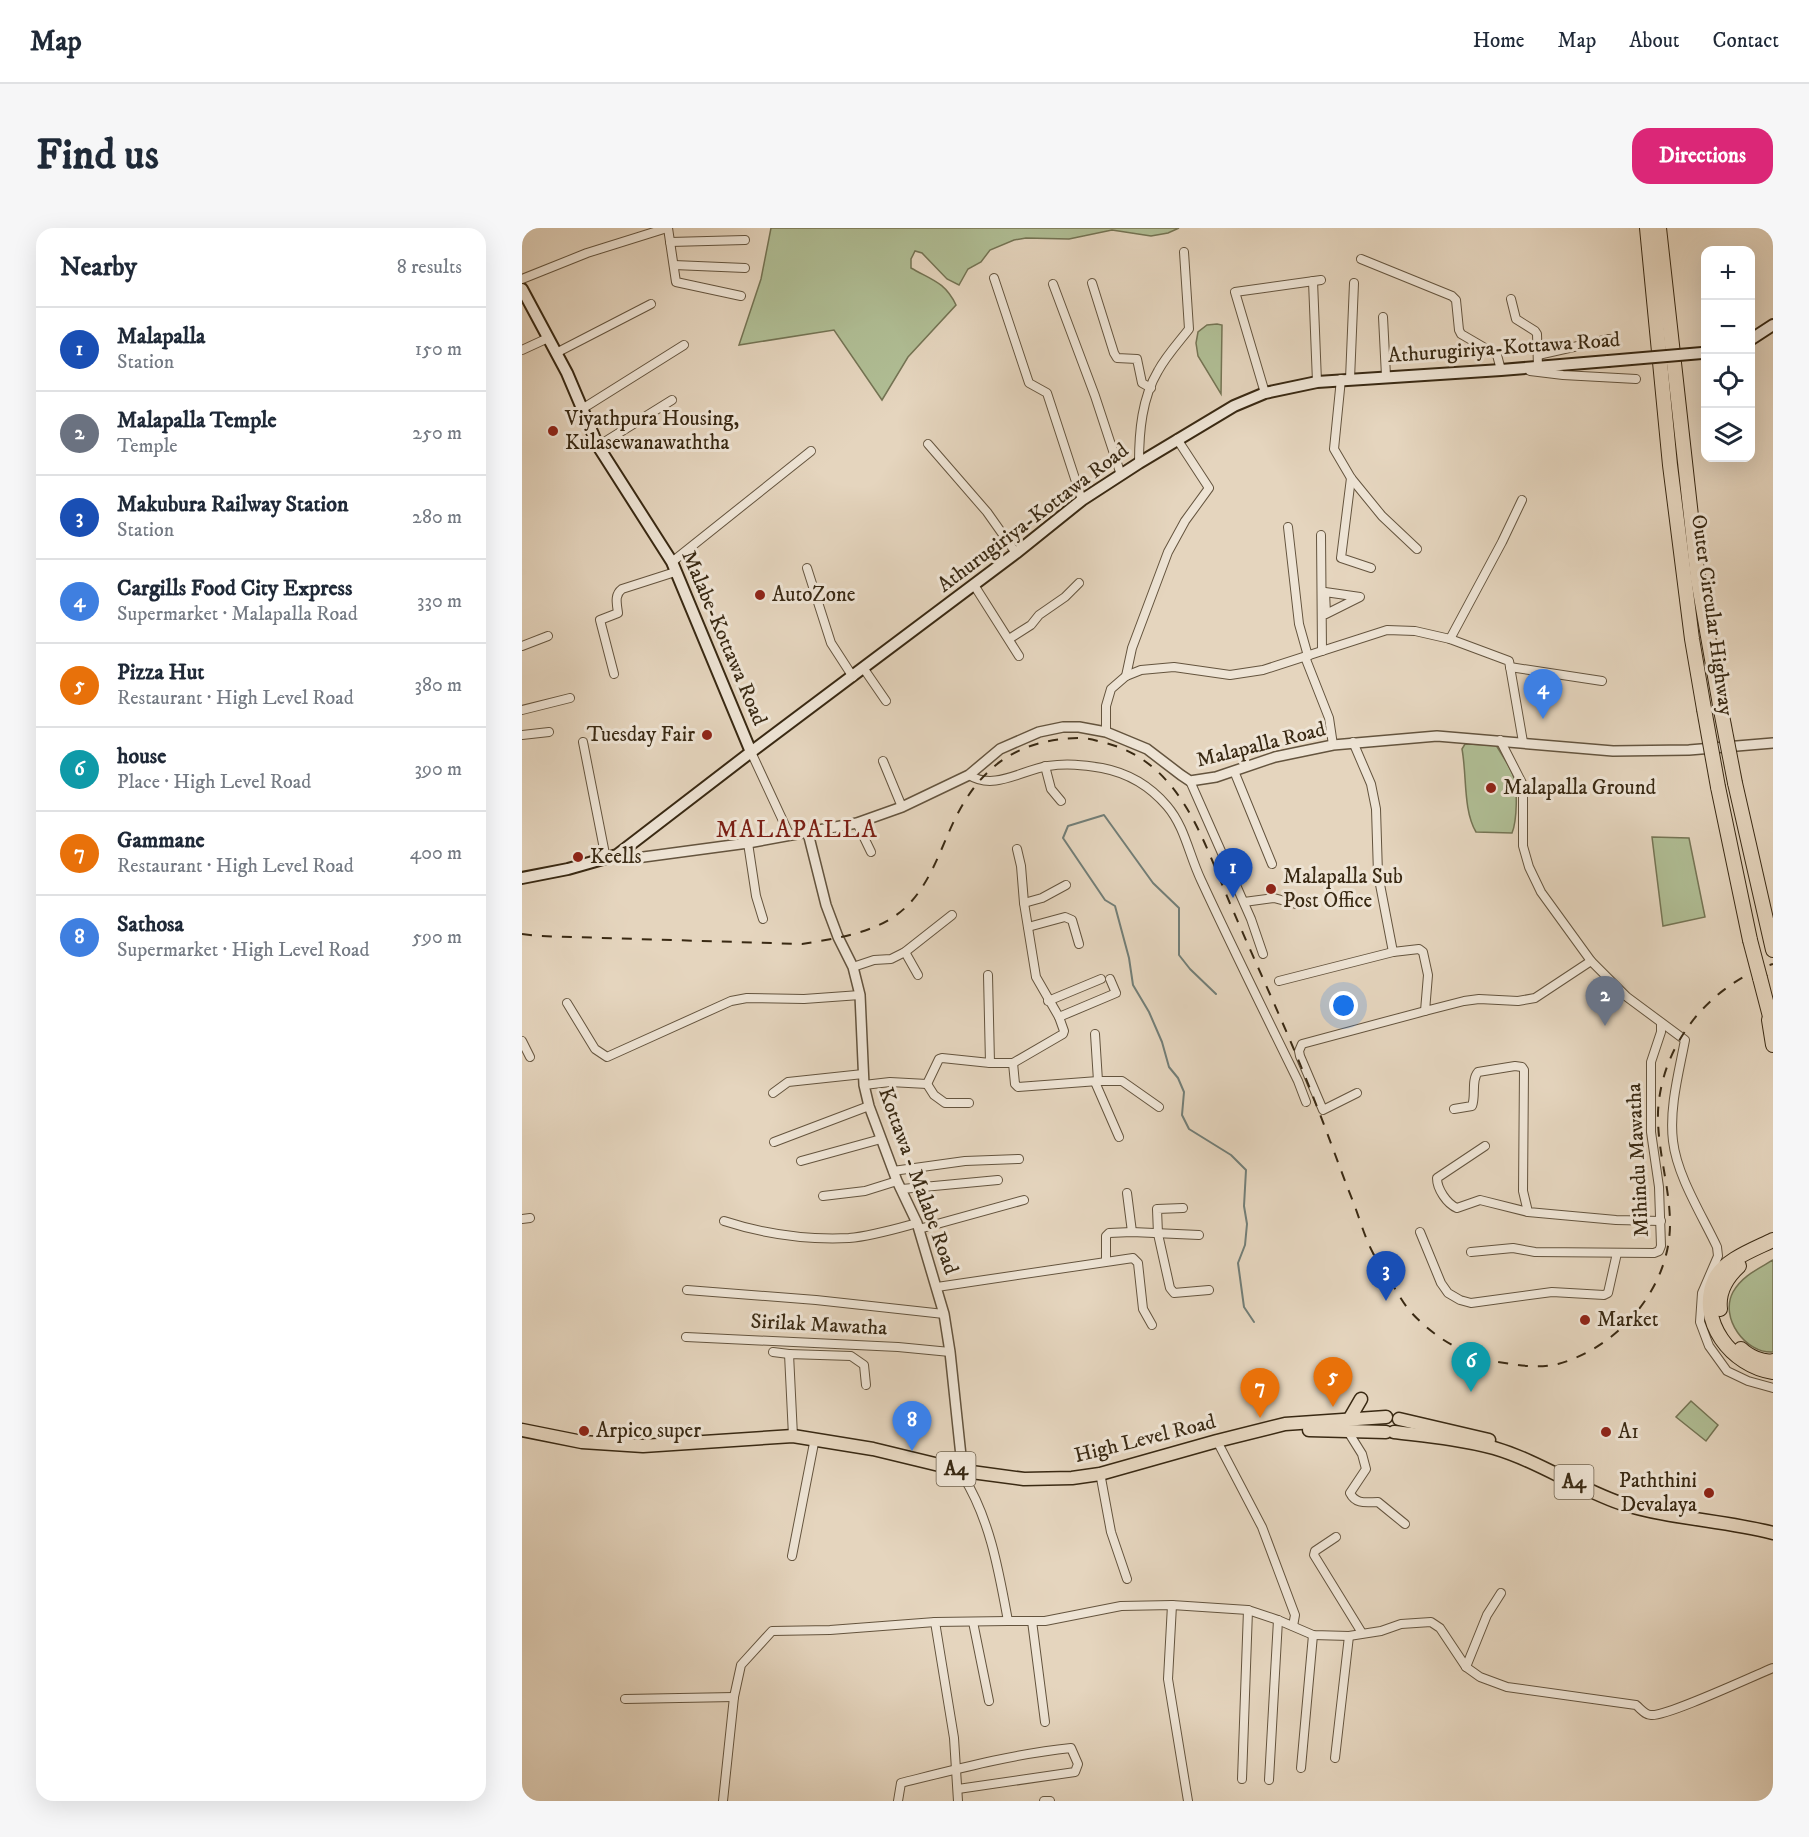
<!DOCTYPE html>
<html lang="en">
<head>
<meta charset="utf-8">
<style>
	:root { --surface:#fff; --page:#f6f6f7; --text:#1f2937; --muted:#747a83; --line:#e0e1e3; --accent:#db2777 }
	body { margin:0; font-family:"IM FELL DW Pica",serif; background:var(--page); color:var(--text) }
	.controls { position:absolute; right:18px; top:18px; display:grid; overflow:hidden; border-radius:12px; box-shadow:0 6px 24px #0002 }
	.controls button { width:54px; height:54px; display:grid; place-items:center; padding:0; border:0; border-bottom:2px solid var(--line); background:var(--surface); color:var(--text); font:30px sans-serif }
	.you { position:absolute; left:822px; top:778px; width:21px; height:21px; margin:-15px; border:4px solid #fff; border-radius:50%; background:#1a73e8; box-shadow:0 0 0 9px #1a73e833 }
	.badge { display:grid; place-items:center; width:39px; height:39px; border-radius:50%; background:var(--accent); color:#fff; font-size:20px; font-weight:700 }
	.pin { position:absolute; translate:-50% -50px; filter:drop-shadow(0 2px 3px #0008) }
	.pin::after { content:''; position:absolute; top:32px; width:21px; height:18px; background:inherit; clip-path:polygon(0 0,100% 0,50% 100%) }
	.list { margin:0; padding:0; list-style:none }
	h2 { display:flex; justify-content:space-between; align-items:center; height:78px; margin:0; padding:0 24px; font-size:26px }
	h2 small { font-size:20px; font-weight:400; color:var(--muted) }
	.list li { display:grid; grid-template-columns:39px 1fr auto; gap:18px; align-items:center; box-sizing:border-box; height:84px; padding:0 24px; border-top:2px solid var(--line) }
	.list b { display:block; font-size:22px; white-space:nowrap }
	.list p { margin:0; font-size:20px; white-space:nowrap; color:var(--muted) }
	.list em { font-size:20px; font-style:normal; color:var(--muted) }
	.icon { flex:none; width:33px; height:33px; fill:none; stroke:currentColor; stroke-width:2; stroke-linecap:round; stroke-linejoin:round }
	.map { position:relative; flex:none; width:1251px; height:1573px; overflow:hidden; border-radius:18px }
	header { display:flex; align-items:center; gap:36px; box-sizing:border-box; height:84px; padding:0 30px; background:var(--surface); border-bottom:2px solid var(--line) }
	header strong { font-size:28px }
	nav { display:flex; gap:33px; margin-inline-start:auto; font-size:21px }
	.intro { display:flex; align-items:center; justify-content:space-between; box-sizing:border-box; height:144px; padding:0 36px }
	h1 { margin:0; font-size:42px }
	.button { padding:15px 27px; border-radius:18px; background:var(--accent); color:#fff; font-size:21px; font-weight:700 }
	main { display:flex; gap:36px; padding:0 36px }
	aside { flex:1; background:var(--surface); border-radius:18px; box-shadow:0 6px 24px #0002 }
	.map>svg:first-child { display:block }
</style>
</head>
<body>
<header>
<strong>Map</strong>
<nav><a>Home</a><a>Map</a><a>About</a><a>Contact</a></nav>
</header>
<div class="intro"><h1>Find us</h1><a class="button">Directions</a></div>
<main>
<aside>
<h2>Nearby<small>8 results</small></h2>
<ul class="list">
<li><span class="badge" style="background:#1a4fb4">1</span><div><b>Malapalla</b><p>Station</p></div><em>150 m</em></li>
<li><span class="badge" style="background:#6b7280">2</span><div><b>Malapalla Temple</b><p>Temple</p></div><em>250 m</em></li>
<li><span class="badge" style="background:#1a4fb4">3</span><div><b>Makubura Railway Station</b><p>Station</p></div><em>280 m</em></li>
<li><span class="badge" style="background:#3f7fe0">4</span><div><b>Cargills Food City Express</b><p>Supermarket · Malapalla Road</p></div><em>330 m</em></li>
<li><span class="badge" style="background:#e8710a">5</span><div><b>Pizza Hut</b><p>Restaurant · High Level Road</p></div><em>380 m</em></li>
<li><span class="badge" style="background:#0f9aa8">6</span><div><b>house</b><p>Place · High Level Road</p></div><em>390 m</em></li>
<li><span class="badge" style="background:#e8710a">7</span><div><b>Gammane</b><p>Restaurant · High Level Road</p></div><em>400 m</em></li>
<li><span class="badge" style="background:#3f7fe0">8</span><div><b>Sathosa</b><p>Supermarket · High Level Road</p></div><em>590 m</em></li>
</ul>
</aside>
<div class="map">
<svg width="1251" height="1573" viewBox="0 0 1251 1573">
	<rect width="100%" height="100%" fill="#e5d5be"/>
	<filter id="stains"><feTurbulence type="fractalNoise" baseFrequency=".00333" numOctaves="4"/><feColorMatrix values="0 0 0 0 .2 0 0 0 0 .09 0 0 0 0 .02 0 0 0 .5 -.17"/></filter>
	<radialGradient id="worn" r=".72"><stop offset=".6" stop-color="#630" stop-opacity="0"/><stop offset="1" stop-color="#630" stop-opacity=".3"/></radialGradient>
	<g fill="#b0be95" stroke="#747454" stroke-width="1.5">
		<path d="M249,0H657L646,5L629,8L590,2L547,11L504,10L492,12L468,22L459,34L446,41L437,57L425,51L400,25L393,23L389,31V40C410,52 423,54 434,77L386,129L360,172L312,102L217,117L239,51Z"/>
		<path d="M695,96L700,97L699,166L676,128L674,115L676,104L685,97Z"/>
		<path d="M943,516L974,517C980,527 987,537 991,547C996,559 995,593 990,605L954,604C941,582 945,548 940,521Z"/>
		<path d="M1130,609L1167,610L1183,689L1141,698Z"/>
		<path d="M1251,1032V1124C1224,1126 1197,1090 1211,1064C1220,1048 1236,1041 1251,1032Z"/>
		<path d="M1169,1173L1196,1197L1184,1213L1154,1189Z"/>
	</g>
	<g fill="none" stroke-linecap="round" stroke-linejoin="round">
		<path stroke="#727e77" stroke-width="2" d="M694,766L668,741L657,727V680L631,655L582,587L546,598L541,610L583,672L593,678L607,730L611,757L627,784L640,814L647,839L656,850L662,864L660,887L667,901L709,927L724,942L722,978L725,996L723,1017L716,1035L722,1079L732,1094"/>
		<g stroke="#64543e" stroke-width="10">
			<g id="minor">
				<path d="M146,0L154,54L219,68"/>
				<path d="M148,14L223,12"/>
				<path d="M839,31L930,68L934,72L937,102L939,106L975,127L979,142"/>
				<path d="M152,37L223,40"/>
				<path d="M472,50L507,155L525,165L560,272"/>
				<path d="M0,51L65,25L145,0"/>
				<path d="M791,53L795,154"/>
				<path d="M570,55L592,125L595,130L615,131L620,155L629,160"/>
				<path d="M531,56L573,168L599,247"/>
				<path d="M989,71L994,91L1013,103L1015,106L1016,139"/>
				<path d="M861,89L864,148"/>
				<path d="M0,122L26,110"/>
				<path d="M34,125L129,76"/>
				<path d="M1016,127L1087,111"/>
				<path d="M1008,143L1041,147L1114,151"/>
				<path d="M819,151L812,221L829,250L860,288L895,321"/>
				<path d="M828,151L832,55"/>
				<path d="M743,165L713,64L799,52"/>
				<path d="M60,181L162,117"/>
				<path d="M406,216L465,284L494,325"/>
				<path d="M76,218L150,172"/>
				<path d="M617,235C617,203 620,170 636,143C644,128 657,114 667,101L662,24"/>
				<path d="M829,250L819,330L849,340"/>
				<path d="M766,299L777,396L786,428"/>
				<path d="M799,307L800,423"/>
				<path d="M150,334L289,223"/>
				<path d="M285,340L309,415L331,449"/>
				<path d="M452,357L497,428"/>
				<path d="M803,364L838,369L804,386Z"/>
				<path d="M487,411L509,397L517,387L543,369L557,355"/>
				<path d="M928,411L980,314L1000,272"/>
				<path d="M0,418L26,408"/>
				<path d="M783,429L807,490L811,517"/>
				<path d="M988,439L1080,453"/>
				<path d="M342,441L364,473"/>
				<path d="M92,446L78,392L96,385C95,376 92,367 100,361L153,344"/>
				<path d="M604,448L610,420L646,324L663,293L687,260L655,211"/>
				<path d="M0,482L48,470"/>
				<path d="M584,504V478L589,461L604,448L619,442L652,439L708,447L741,442L865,402L893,403L928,411L987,433L1001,514"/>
				<path d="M0,507L27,504"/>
				<path d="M978,512L1001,557V618L1007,639L1019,664L1069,733L1105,769L1163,812C1157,844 1147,880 1151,913C1155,948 1180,987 1195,1019L1196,1028L1180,1065L1178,1094L1187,1118L1205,1143L1226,1153L1251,1160"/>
				<path d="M61,514L84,631"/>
				<path d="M831,514L849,556L854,581L856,646L871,724L897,721L901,724L906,747L903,783L942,773L957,771L996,773L1013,770L1069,733"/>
				<path d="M229,524L268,608"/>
				<path d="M361,533L380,579"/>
				<path d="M523,538L529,561L539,573"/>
				<path d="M712,543L750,636"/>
				<path d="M447,547C472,563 500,542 526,538C545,535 561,537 580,540C606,545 628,558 645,578C663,599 667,627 679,652C710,719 743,786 776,853L784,874"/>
				<path d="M668,553L729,691L741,726"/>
				<path d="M335,595L349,624"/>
				<path d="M226,615L234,668L241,691"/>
				<path d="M722,674L752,670L774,676"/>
				<path d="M502,675L520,670L544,657"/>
				<path d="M506,699L543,689L550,692L557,716"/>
				<path d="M383,724L396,747"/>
				<path d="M331,739L352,732L369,731L383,724L430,687"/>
				<path d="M466,747L468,835"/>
				<path d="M757,753L871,724"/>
				<path d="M526,773L579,751"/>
				<path d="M45,775L73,821L85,829L209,773L225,770L282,771L338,767"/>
				<path d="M537,789L594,765L588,751"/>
				<path d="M573,806L576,853"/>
				<path d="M0,813L8,829"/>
				<path d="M491,835L493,856L496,859L576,853H600L637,879"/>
				<path d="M573,854L597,909"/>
				<path d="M405,856L417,831L420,830L468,835H491L541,806L542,803L537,789L514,749L502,675L499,638L495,621"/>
				<path d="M405,856L412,867L423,875H447"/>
				<path d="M342,857L368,854L405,856"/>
				<path d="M251,865L266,854L341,846"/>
				<path d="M835,865L801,882L778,828L777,823L780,816L903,783"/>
				<path d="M932,881L950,878C954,868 949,852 956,844L993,838L1000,839L1002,842L1001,963L1006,984L1094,992L1139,993"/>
				<path d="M252,914L347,878"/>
				<path d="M963,918L915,950C915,961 925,976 935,980L958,972L1006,984"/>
				<path d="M279,933L359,911"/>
				<path d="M371,943L443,933L497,931"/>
				<path d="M380,961L476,952"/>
				<path d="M605,965L610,1004"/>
				<path d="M301,968L343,963L375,953"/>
				<path d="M661,980L635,981L636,1006L648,1060L652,1065L687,1062"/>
				<path d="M0,991L8,990"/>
				<path d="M202,993C242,1006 284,1012 327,1010C350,1008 373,1001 395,995"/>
				<path d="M397,1001L502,972"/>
				<path d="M898,1004L919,1055L926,1065L938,1072L949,1075L1030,1064L1082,1067L1086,1065L1095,1025"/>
				<path d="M949,1024L991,1020L1013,1024L1132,1025L1137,1023L1139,1018L1137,959L1129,904V834L1139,804V795"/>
				<path d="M584,1033V1008L587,1005L610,1004L677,1007"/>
				<path d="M415,1059L611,1030L616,1035L621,1081L630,1097"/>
				<path d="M165,1062L294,1072L422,1086"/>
				<path d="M164,1109L376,1119L428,1124"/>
				<path d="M251,1124L267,1126"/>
				<path d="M825,1202L840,1226L844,1241L828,1265C834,1277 845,1274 856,1274L883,1296"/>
				<path d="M271,1208L267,1126L329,1128L342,1137L344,1157"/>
				<path d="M695,1213L740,1299L773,1387L771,1398"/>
				<path d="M441,1248C468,1291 477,1344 486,1393H523L599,1378L650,1377L726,1382L756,1392L791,1407L827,1408L859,1403L879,1396L909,1394L918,1400L944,1439L958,1449L985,1459L1114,1477C1119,1481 1123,1487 1129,1487C1144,1489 1231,1448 1251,1440"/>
				<path d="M579,1250L589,1304L605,1351"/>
				<path d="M814,1309L793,1323L792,1327L840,1405"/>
				<path d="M270,1328L292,1215"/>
				<path d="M650,1377L646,1451L666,1573"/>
				<path d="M510,1393L523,1494"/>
				<path d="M451,1394L467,1473"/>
				<path d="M944,1439L965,1387L979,1365"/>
				<path d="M103,1471L212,1469"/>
				<path d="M813,1530L827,1408"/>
				<path d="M779,1540L791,1407"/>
				<path d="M720,1551L726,1382"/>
				<path d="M747,1552L756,1392"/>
				<path d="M201,1573L212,1469L219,1437L250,1403L308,1402L413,1394"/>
				<path d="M376,1573L379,1555C435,1541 491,1526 549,1520L556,1536L553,1544L436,1561"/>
				<path d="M436,1573L432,1510L413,1394L486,1393"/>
				<path d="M522,1573H528"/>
			</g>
		</g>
		<g stroke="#64543e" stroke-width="12">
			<g id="tertiary">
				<path d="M286,605L304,677L316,709L331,739L338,767L342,857L347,878L375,953L395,995L422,1086L428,1124L441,1247"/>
				<path d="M95,627L114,630L226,615L335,595L380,579L447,547L478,521L517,504L541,499H557L584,504L625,521L659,547L668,553L694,549L753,529L811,517L915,508L1091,523L1167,522L1251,515"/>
			</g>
		</g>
		<g stroke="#392913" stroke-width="14">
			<g id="secondary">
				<path d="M0,61L45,145L76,218L150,334L229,524"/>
				<path d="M1228,112L1251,97"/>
				<path d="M0,650L46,641L95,627L229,524L494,325L560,272L617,235L712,178L743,165L795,154L979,142L1086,133"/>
			</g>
		</g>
		<g stroke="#392913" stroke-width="15">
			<g id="trunk">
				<path d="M828,1190L839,1171"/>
				<path d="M877,1191L967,1212"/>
				<path d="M0,1202L60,1214L121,1218L271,1208L351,1221L442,1243L502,1251L550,1250L578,1246L695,1213L763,1196L864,1189"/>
				<path d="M787,1202L864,1204"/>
				<path d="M872,1204C905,1208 939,1211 972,1220C1016,1233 1055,1260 1098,1275C1148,1291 1201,1292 1251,1305"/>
			</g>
		</g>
		<g stroke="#392913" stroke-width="16">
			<g id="motorway">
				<path d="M1125,0L1148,237L1170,411L1182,481"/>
				<path d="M1137,0L1176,351L1198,477"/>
				<path d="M1213,555L1251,722"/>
				<path d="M1196,559L1228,712"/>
				<path d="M1238,750L1251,800"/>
				<path d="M1247,792L1251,817"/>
				<path d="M1251,1012C1233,1021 1202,1032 1193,1051C1174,1093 1210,1138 1251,1144"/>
				<path d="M1198,1081C1196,1064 1205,1049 1217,1038"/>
				<path d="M1219,1121C1226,1128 1241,1135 1251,1133"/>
			</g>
		</g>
		<use href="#minor" stroke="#eee4d5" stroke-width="8"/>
		<use href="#tertiary" stroke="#eee4d5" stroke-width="9"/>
		<use href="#secondary" stroke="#eee4d5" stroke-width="10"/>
		<use href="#trunk" stroke="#e5d5be" stroke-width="12"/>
		<use href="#motorway" stroke="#e5d5be" stroke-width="14"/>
		<path stroke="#392913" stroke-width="2" stroke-dasharray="10 10" stroke-linecap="butt" d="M0,706L17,708L280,716C315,710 357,705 384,679C405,659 416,629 427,604C453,543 491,511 558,510C567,510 575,513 584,515C661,536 681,614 710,680C737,743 767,806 792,871C806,906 818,941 832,976C838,992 843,1010 851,1025C856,1035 863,1044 869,1054C875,1064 881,1075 888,1083C910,1108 944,1129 976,1134C997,1137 1015,1141 1036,1136C1097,1119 1148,1060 1148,996C1148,959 1135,922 1136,884C1139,817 1187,757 1251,736"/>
		<g stroke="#392913" stroke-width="14" stroke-linecap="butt">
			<path id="secondary-bridge" d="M1086,133L1180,125"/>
		</g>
		<g stroke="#392913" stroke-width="16" stroke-linecap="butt">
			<g id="motorway-bridge">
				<path d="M1198,477L1213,555"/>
				<path d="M1182,481L1196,559"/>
				<path d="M1228,712L1238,750"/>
			</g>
		</g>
		<use href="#secondary-bridge" stroke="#eee4d5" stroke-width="10"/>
		<use href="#motorway-bridge" stroke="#e5d5be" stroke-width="14"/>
	</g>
	<g fill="#8f2418" stroke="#eee4d5" stroke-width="2">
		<circle cx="31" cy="203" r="6"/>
		<circle cx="238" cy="367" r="6"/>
		<circle cx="185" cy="507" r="6"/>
		<circle cx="969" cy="560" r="6"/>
		<circle cx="56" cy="629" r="6"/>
		<circle cx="749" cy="661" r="6"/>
		<circle cx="1063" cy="1092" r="6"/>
		<circle cx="62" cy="1203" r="6"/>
		<circle cx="1084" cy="1204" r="6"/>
		<circle cx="1187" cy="1265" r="6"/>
	</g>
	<g text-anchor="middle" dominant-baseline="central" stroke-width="6" stroke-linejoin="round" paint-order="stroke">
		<g fill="#eee4d5" stroke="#6f614d" stroke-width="1.5">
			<rect x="414.5" y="1224" width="39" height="34" rx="4.5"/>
			<rect x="1032.5" y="1237" width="39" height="34" rx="4.5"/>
		</g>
		<g font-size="20" font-weight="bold" fill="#392913">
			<text x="434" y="1241">A4</text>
			<text x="1052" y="1254">A4</text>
		</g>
		<g font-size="21" fill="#392913" stroke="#eee4d5">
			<text transform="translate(982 120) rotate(-4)">Athurugiriya-Kottawa Road</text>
			<text transform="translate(511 290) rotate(-37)">Athurugiriya-Kottawa Road</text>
			<text transform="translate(1190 387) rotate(82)">Outer Circular Highway</text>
			<text transform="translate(202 410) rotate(67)">Malabe-Kottawa Road</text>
			<text transform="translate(739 517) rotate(-14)">Malapalla Road</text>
			<text transform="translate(1116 932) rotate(-93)">Mihindu Mawatha</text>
			<text transform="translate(396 953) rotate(70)">Kottawa - Malabe Road</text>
			<text transform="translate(297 1097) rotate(3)">Sirilak Mawatha</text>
			<text transform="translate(623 1211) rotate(-14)">High Level Road</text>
		</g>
		<g font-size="21" fill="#392913" stroke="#eee4d5" text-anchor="start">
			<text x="43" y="191">Viyathpura Housing,<tspan x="43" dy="24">Kulasewanawaththa</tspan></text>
			<text x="250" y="367">AutoZone</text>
			<text x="173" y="507" text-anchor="end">Tuesday Fair</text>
			<text x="981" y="560">Malapalla Ground</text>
			<text x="68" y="629">Keells</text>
			<text x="761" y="649">Malapalla Sub<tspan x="761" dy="24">Post Office</tspan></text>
			<text x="1075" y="1092">Market</text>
			<text x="74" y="1203">Arpico super</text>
			<text x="1096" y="1204">A1</text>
			<text x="1175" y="1253" text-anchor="end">Paththini<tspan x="1175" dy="24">Devalaya</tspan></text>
		</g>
		<g font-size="24" letter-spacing="1.5" fill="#7a1f14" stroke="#eee4d5">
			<text x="275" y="602">MALAPALLA</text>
		</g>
	</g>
	<rect width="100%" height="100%" filter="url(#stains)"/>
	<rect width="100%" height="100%" fill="url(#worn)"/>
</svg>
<div class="controls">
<button>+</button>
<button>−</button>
<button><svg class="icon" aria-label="locate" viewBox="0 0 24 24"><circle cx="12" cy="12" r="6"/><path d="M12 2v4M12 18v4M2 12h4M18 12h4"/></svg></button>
<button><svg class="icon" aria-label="layers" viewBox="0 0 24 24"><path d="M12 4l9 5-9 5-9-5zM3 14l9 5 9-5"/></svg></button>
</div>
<div class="you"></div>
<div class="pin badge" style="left:711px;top:670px;background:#1a4fb4">1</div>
<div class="pin badge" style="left:1083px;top:798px;background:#6b7280">2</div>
<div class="pin badge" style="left:864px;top:1073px;background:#1a4fb4">3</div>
<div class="pin badge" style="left:1021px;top:491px;background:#3f7fe0">4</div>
<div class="pin badge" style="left:811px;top:1179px;background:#e8710a">5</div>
<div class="pin badge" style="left:949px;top:1164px;background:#0f9aa8">6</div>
<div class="pin badge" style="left:738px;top:1190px;background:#e8710a">7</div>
<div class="pin badge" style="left:390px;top:1223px;background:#3f7fe0">8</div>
</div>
</main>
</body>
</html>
